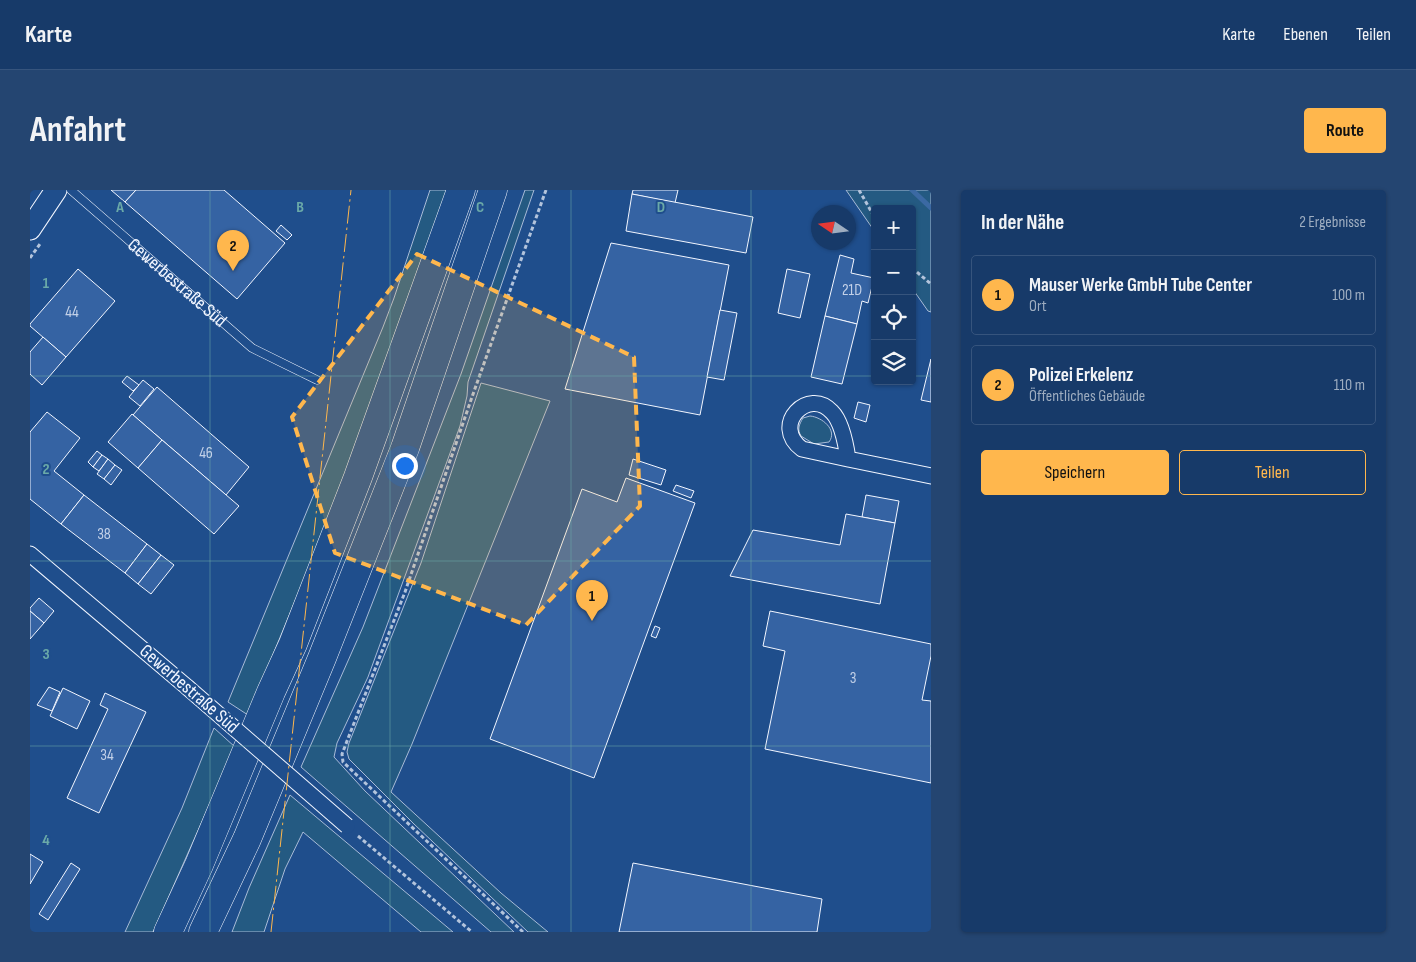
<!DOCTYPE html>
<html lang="de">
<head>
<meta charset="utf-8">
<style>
	:root { --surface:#173a69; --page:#244571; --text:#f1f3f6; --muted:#9eadc0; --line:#36547d; --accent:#ffb74d }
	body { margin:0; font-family:"Sofia Sans Condensed",sans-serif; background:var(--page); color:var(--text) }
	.controls { position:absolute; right:15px; top:15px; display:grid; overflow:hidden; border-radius:5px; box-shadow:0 1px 4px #0004 }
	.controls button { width:45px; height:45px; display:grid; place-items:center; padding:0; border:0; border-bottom:1px solid var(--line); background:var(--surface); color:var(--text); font:25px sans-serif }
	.compass { position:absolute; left:781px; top:15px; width:45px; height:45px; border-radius:50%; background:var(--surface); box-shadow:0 1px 4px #0004; rotate:283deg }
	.you { position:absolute; left:374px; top:275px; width:18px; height:18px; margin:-12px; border:4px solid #fff; border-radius:50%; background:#1a73e8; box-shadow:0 0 0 8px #1a73e833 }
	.badge { display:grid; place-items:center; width:32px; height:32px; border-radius:50%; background:var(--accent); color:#111; font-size:16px; font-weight:700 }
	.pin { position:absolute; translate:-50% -41px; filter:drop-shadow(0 1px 2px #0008) }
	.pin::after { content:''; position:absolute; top:26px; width:18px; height:15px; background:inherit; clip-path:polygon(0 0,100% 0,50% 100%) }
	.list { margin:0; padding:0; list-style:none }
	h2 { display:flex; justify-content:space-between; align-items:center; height:65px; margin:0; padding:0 20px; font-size:21px }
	h2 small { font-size:16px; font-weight:400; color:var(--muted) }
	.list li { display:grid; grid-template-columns:32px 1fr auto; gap:15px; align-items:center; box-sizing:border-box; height:80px; margin:0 10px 10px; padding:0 10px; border:1px solid var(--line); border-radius:5px }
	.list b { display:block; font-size:19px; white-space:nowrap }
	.list p { margin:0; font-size:16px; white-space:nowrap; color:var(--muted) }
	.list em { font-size:16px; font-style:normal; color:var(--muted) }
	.actions { display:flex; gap:10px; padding:15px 20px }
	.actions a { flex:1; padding:11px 0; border:1px solid var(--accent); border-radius:5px; text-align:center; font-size:18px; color:var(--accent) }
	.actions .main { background:var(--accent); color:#111 }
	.icon { flex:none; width:28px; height:28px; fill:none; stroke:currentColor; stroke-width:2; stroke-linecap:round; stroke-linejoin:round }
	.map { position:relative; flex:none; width:901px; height:742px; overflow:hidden; border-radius:5px }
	header { display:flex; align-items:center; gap:30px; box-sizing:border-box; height:70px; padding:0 25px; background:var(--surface); border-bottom:1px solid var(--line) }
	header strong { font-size:24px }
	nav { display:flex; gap:28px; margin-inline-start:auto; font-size:18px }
	.intro { display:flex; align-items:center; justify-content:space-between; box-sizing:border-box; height:120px; padding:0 30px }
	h1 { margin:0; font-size:35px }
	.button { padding:12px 22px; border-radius:5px; background:var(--accent); color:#111; font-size:18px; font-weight:700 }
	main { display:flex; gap:30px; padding:0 30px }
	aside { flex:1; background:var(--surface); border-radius:5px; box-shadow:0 1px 4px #0004 }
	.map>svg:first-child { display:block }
</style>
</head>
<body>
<header>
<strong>Karte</strong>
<nav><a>Karte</a><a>Ebenen</a><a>Teilen</a></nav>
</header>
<div class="intro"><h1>Anfahrt</h1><a class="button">Route</a></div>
<main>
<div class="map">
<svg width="901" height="742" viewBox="0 0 901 742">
	<rect width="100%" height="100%" fill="#1f4e8c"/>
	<g fill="#245a82" stroke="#a8bbd7">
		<path d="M400,0H422L324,268L218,525L198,512L353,137L364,108Z"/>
		<path d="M495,0H504L438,192L437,206L430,236L338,487L307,553L304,567L335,601L484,742H461L271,577L333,437L431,184Z"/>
		<path d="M816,0H901V122L898,121L882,98V19H845V42Z"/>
		<path d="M451,193L520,211L382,554L361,602L471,703L518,742H498L384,634L319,569L317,562L319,553L391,373Z"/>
		<path d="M780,226C792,227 808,240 799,252L784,254L771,246C767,239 769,235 773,228Z"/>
		<path d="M184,538L205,557L123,742H95L152,618Z"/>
		<path d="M260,605L423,742H391L273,642L255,679L234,742H202L219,698Z"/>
	</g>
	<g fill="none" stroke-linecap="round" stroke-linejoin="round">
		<path stroke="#3b69a3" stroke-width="5" d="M882,0L901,18"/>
	</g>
	<g fill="#3563a3" stroke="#f2f6ff">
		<path d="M81,0H106L95,12Z"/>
		<path d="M106,0H194L255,53L207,109L95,12Z"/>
		<path d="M603,0H648L645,13L602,4Z"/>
		<path d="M602,4L723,27L716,63L596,41Z"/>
		<path d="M251,35L262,45L257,50L246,41Z"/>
		<path d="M581,53L699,75L670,225L535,199Z"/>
		<path d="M810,65L824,69L821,83L844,88L838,113L832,111L827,134L795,126Z"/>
		<path d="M48,79L85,111L36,167L0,136V134Z"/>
		<path d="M757,79L780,84L770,128L748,123Z"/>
		<path d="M690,120L707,123L694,190L677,187Z"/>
		<path d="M795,126L827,134L812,194L781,187Z"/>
		<path d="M13,147L36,167L12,195L0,184V162Z"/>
		<path d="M901,169V212L891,210Z"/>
		<path d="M97,186L109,195L103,201L92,192Z"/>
		<path d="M113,190L124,199L110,216L99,207Z"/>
		<path d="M127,197L219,277L196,305L103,225Z"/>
		<path d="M828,212L840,215L836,232L824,228Z"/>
		<path d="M17,222L50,248L24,281L54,305L31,334L0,309V242Z"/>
		<path d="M102,224L132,250L108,278L78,252Z"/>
		<path d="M132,250L209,316L184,344L108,278Z"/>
		<path d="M67,261L72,265L63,277L58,272Z"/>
		<path d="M72,265L78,269L69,281L63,277Z"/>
		<path d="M78,269L85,275L74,289L67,284Z"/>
		<path d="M603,269L636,280L631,295L599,285Z"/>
		<path d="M85,275L92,280L81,295L74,289Z"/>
		<path d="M596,288L665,313L564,588L460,549L552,299L587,312Z"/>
		<path d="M646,295L664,301L661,308L643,301Z"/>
		<path d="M54,305L117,354L95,383L31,334Z"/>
		<path d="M836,305L869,311L865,333L832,327Z"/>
		<path d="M816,324L865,333L850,414L700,386L723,340L810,355Z"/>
		<path d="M117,354L131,365L108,394L95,383Z"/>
		<path d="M131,365L144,375L121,404L108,394Z"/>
		<path d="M9,408L24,421L14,433L0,421V418Z"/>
		<path d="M0,421L14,433L0,449Z"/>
		<path d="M740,421L901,454V466L892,510L901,511V593L735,559L755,461L733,456Z"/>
		<path d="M625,436L630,438L626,448L621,446Z"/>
		<path d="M19,497L30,502L22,521L7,515Z"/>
		<path d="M33,498L60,511L47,539L20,526Z"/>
		<path d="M75,503L116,522L69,623L37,608L78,519L70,515Z"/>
		<path d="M0,664L13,672L0,694Z"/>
		<path d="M41,673L50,679L18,730L9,724Z"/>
		<path d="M603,673L792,709L787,742H589Z"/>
	</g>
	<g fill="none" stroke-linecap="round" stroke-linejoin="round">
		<g stroke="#f2f6ff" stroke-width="9">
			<g id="lane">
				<path id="s1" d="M41,0L222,158L287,190"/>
			</g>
		</g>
		<g stroke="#f2f6ff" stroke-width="17">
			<g id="street">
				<path d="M818,269L772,259C740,235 779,196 802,222C812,232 816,255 818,269L901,286"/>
				<path d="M0,364L157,497"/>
			</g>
		</g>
		<g stroke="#f2f6ff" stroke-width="23">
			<path id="secondary" d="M0,39L26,0"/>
		</g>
		<g stroke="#f2f6ff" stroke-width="29">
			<g id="highway">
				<path d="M138,742L169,675L241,502L263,454L328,287L431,0"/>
				<path d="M173,742L217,649L292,468L375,258L463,0"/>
			</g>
		</g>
		<g stroke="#b3c4dc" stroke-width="3" stroke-dasharray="4 2.5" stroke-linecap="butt">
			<path d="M829,0L845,28"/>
			<path d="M0,68L10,54"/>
			<path d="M882,78L901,94"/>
			<path d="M328,646L442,742"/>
			<path d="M493,742L313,572L312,564L375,402L442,207L516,0"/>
		</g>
		<use href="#lane" stroke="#1f4e8c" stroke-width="8"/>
		<use href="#street" stroke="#1f4e8c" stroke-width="15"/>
		<use href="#secondary" stroke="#1f4e8c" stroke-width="21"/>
		<use href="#highway" stroke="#1f4e8c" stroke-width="28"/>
		<g stroke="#f2f6ff" stroke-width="17" stroke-linecap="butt">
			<path id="street-bridge" d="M157,497L317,636"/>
		</g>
		<use href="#street-bridge" stroke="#1f4e8c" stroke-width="15"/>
		<path stroke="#ffb74d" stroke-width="1" stroke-dasharray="18 4 2.5 4" stroke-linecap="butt" d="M241,742L321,0"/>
	</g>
	<path fill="#ffb74d" fill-opacity="0.2" stroke="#ffb74d" stroke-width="4" stroke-dasharray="10 6" stroke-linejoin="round" d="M387,64L604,167L610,316L496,435L305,363L262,227Z"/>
	<path fill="none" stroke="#6aa9a8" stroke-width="1" stroke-opacity="0.55" d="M180,0V742M360,0V742M541,0V742M721,0V742M0,186H845M882,186H901M0,371H901M0,556H901"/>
	<g text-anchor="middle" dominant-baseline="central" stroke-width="4" stroke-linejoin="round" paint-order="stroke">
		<g font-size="16" fill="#c3d1e8">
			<text x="822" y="100">21D</text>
			<text x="42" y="122">44</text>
			<text x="176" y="263">46</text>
			<text x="74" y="344">38</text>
			<text x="823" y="488">3</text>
			<text x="77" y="565">34</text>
		</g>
		<g font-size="19" fill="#f2f6ff" stroke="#1f4e8c">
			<text stroke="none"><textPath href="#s1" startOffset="141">Gewerbestraße Süd</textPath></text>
			<text transform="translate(159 499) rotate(41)">Gewerbestraße Süd</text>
		</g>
	</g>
	<g font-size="16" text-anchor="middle" font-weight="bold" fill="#6aa9a8" stroke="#1f4e8c" stroke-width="4" stroke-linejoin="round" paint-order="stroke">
		<text x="90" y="22">A</text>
		<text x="270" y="22">B</text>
		<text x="450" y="22">C</text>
		<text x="631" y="22">D</text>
		<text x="16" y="98">1</text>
		<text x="16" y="284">2</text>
		<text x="16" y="469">3</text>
		<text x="16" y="655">4</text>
	</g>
</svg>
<div class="controls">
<button>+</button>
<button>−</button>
<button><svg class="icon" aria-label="locate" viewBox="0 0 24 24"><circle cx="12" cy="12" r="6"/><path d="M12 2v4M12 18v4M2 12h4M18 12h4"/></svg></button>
<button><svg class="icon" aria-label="layers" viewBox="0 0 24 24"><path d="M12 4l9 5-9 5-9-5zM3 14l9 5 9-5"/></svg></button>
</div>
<svg class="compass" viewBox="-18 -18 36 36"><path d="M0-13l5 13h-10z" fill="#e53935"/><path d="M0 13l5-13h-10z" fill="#9eadc0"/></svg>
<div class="you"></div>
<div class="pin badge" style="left:562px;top:431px">1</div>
<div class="pin badge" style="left:203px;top:81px">2</div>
</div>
<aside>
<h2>In der Nähe<small>2 Ergebnisse</small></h2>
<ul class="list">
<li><span class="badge">1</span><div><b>Mauser Werke GmbH Tube Center</b><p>Ort</p></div><em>100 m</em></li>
<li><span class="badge">2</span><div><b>Polizei Erkelenz</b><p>Öffentliches Gebäude</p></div><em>110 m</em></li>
</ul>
<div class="actions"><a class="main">Speichern</a><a>Teilen</a></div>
</aside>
</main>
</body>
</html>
